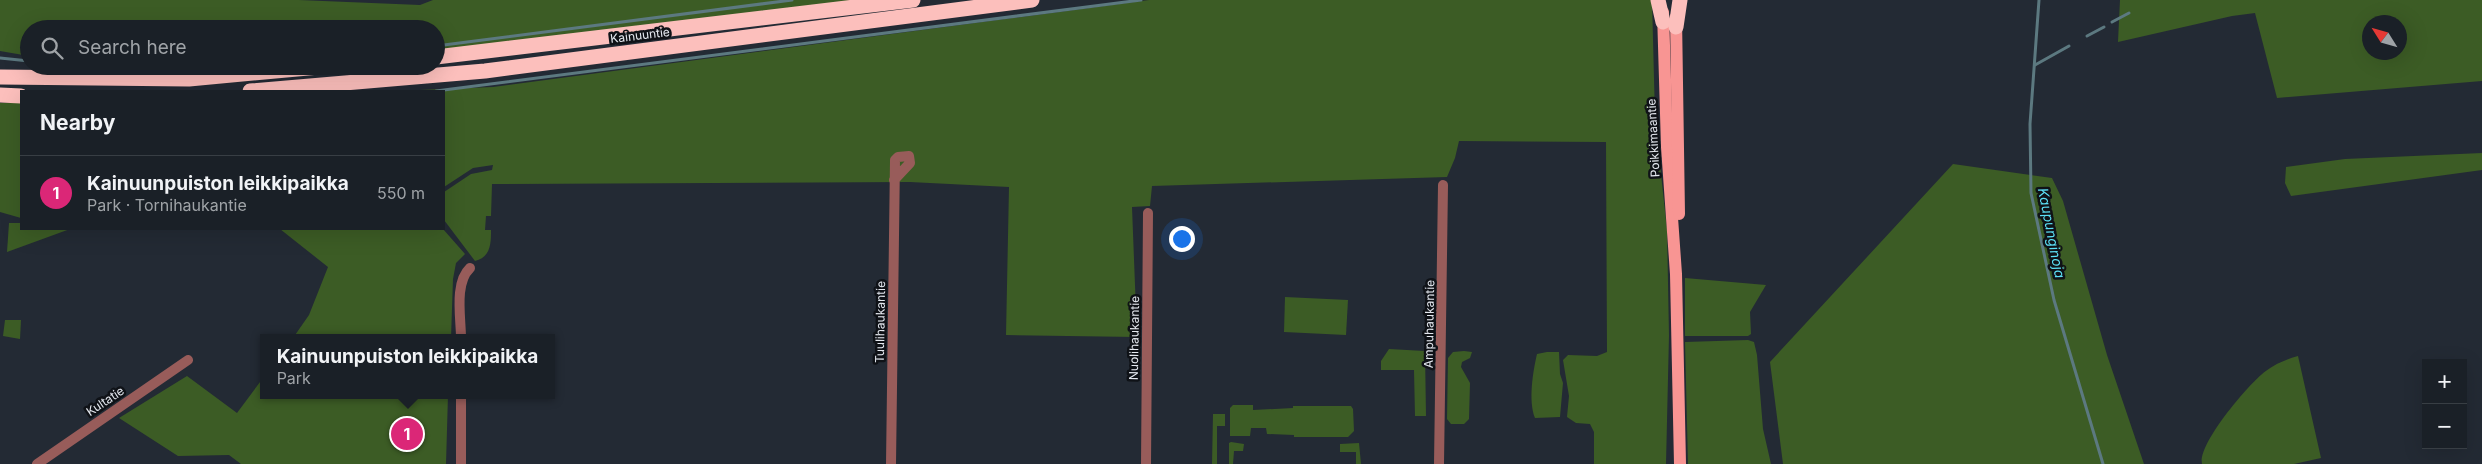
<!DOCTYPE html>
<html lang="en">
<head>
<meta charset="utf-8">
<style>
	:root { --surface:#1a2027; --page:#272d33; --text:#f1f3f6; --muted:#9fa3a7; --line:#383e44; --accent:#db2777 }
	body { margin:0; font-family:Inter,sans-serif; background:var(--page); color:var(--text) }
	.controls { position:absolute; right:15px; bottom:15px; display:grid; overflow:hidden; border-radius:0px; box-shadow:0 5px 20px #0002 }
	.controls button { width:45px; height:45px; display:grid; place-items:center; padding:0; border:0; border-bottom:1px solid var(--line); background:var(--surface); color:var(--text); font:25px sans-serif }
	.compass { position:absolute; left:2362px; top:15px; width:45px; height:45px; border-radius:50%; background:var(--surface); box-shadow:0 5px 20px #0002; rotate:307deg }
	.you { position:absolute; left:1181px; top:238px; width:18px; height:18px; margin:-12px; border:4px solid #fff; border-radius:50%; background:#1a73e8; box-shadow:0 0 0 8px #1a73e833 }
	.badge { display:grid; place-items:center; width:32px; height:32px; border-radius:50%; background:var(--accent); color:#fff; font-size:16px; font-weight:700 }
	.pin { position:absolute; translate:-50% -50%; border:2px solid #fff; box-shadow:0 1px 5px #0006 }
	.popup { position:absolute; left:260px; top:334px; width:295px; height:65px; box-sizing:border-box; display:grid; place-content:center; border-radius:0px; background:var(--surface); filter:drop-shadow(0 1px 4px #0005); font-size:16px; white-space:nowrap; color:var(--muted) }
	.popup b { font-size:19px; color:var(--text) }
	.popup::after { content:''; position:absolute; left:50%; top:100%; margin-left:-10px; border:10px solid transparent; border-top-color:var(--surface) }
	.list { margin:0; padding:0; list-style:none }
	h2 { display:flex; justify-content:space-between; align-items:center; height:65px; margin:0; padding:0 20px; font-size:21px }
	h2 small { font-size:16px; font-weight:400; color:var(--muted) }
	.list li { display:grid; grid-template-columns:32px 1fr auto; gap:15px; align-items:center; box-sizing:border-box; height:75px; padding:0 20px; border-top:1px solid var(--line) }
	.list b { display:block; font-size:19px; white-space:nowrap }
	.list p { margin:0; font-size:16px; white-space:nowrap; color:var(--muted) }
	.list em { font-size:16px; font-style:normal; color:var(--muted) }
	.icon { flex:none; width:28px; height:28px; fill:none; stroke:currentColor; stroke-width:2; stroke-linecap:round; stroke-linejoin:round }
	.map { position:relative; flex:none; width:2482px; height:464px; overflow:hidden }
	.search { position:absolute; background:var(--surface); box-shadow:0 5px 20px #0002; left:20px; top:20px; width:425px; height:55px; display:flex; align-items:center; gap:12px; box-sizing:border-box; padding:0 18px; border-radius:28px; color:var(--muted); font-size:19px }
	.panel { position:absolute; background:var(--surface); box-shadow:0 5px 20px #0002; left:20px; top:90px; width:425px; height:140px; border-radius:0px }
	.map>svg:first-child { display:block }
</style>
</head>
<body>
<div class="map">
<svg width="2482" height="464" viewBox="0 0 2482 464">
	<rect width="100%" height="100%" fill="#232a34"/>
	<g fill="#3c5c25" fill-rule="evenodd">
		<path d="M0,0H299L420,5L433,0H868L436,54V29H29V56L0,51Z"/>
		<path d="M1149,0H1652L1655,118L1667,230L1669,335L1666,464H1594V432L1590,424L1576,423L1567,417L1569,396L1563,360L1568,355L1597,356L1607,352L1606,142L1459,141L1455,158L1447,177L1152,186L1150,206L1132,207L1137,337L1006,335L1009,187L910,182L492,184L491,216H486L485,230H491C491,243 491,257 475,261L444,220V192L471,174L492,170L493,165L473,168L444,187V91H395L493,87Z"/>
		<path d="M2120,0H2482V81L2277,98L2255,13L2232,16L2118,42ZM2370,22H2400V52H2370Z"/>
		<path d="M124,66H294L227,72L123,74Z"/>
		<path d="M0,103H21V218L0,212Z"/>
		<path d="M2482,153V170L2291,196L2285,183L2286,167L2345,159Z"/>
		<path d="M1953,164L2052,178L2063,201L2107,355L2144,464H1783L1770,362Z"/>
		<path d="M9,223H21V229H70L7,252Z"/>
		<path d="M280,229H443L465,254L456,263L453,279L451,338H293L309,315L328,267Z"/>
		<path d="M1685,278L1766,285L1750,312L1751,334L1748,336H1685Z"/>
		<path d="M1285,297L1348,300L1346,335L1284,332Z"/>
		<path d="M5,320H21L20,339L3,336Z"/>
		<path d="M1748,340L1754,342L1757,355L1763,429L1771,464H1688L1685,342Z"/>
		<path d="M1389,349L1425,351L1426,416H1415L1414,370H1381V361Z"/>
		<path d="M1464,351L1472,352L1470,358L1462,362L1461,367L1470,383L1469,419L1464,424H1451L1447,419L1448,358L1453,352Z"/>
		<path d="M1547,352H1559L1560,374L1563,383L1560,417L1535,418C1528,401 1533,371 1537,354Z"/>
		<path d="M2298,356L2321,458L2294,464H2202C2198,444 2245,389 2261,375C2272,365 2284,360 2298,356Z"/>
		<path d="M187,376L237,413L263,378V395H448L446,464H241L229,455L178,456L119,418Z"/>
		<path d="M1233,405H1253V410L1293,408V406H1351L1353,409L1354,431L1348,437H1294V435L1267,434L1266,428H1251L1250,436H1230V408Z"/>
		<path d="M1213,414H1225V426H1217V464H1212Z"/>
		<path d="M1231,442L1244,444L1243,451H1234L1233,464H1229V443Z"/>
		<path d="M1359,443L1361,464H1356V452H1340V444Z"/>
	</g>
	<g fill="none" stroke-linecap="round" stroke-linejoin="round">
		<g stroke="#5c7980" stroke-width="3">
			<path d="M2039,0L2030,124L2031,193L2054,300L2103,464"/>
			<path d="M2112,22L2129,13"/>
			<path d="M2087,36L2104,27"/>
			<path d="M436,46L792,0"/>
			<path d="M0,58L29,61"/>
			<path d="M2035,65L2069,46"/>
			<path d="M112,66H177"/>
			<path d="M436,91L1141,0"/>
		</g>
		<g stroke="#985c5a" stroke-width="10">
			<path d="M461,338C461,318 454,283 470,268"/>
			<path d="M37,464L188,360"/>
			<path d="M461,464V395"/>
			<path d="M891,464L895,160L898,157L909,156L910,163L894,180"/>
			<path d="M1146,464L1148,213"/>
			<path d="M1439,464L1443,185"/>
		</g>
		<g stroke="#f89593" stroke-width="12">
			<path d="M1663,12L1667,147L1676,274L1680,464"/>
			<path d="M1676,17L1679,214"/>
		</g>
		<g stroke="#fcbfbc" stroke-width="15">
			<path d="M1658,0L1663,22"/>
			<path d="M1676,27L1680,0"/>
			<path d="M436,57L913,0"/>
			<path d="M0,77L189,79L330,66"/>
			<path d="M250,91L485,71L1032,0"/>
			<path d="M0,95L21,96"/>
		</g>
	</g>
	<g text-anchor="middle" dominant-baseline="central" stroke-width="5" stroke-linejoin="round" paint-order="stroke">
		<g font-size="12" fill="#e5e9f0" stroke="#0f1217">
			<text transform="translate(640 35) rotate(-7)">Kainuuntie</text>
			<text transform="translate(1653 138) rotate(-93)">Poikkimaantie</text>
			<text transform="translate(880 322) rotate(-89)">Tuulihaukantie</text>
			<text transform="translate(1429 324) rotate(-89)">Ampuhaukantie</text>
			<text transform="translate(1134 338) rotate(-89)">Nuolihaukantie</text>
			<text transform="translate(105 401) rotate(-34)">Kultatie</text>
		</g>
		<g font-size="14" font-style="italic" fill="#5cdff5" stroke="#0f1217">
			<text transform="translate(2052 233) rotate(79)">Kaupunginoja</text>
		</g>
	</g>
</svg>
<div class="controls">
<button>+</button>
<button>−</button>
</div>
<svg class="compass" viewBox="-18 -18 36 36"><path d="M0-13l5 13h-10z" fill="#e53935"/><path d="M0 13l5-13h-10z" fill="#9fa3a7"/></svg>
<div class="you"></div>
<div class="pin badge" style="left:407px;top:434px">1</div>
<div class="popup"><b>Kainuunpuiston leikkipaikka</b>Park</div>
<div class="search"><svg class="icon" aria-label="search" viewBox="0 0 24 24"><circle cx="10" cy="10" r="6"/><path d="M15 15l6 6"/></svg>Search here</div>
<section class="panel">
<h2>Nearby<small></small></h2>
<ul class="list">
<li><span class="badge">1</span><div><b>Kainuunpuiston leikkipaikka</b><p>Park · Tornihaukantie</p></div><em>550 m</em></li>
</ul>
</section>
</div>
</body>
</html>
